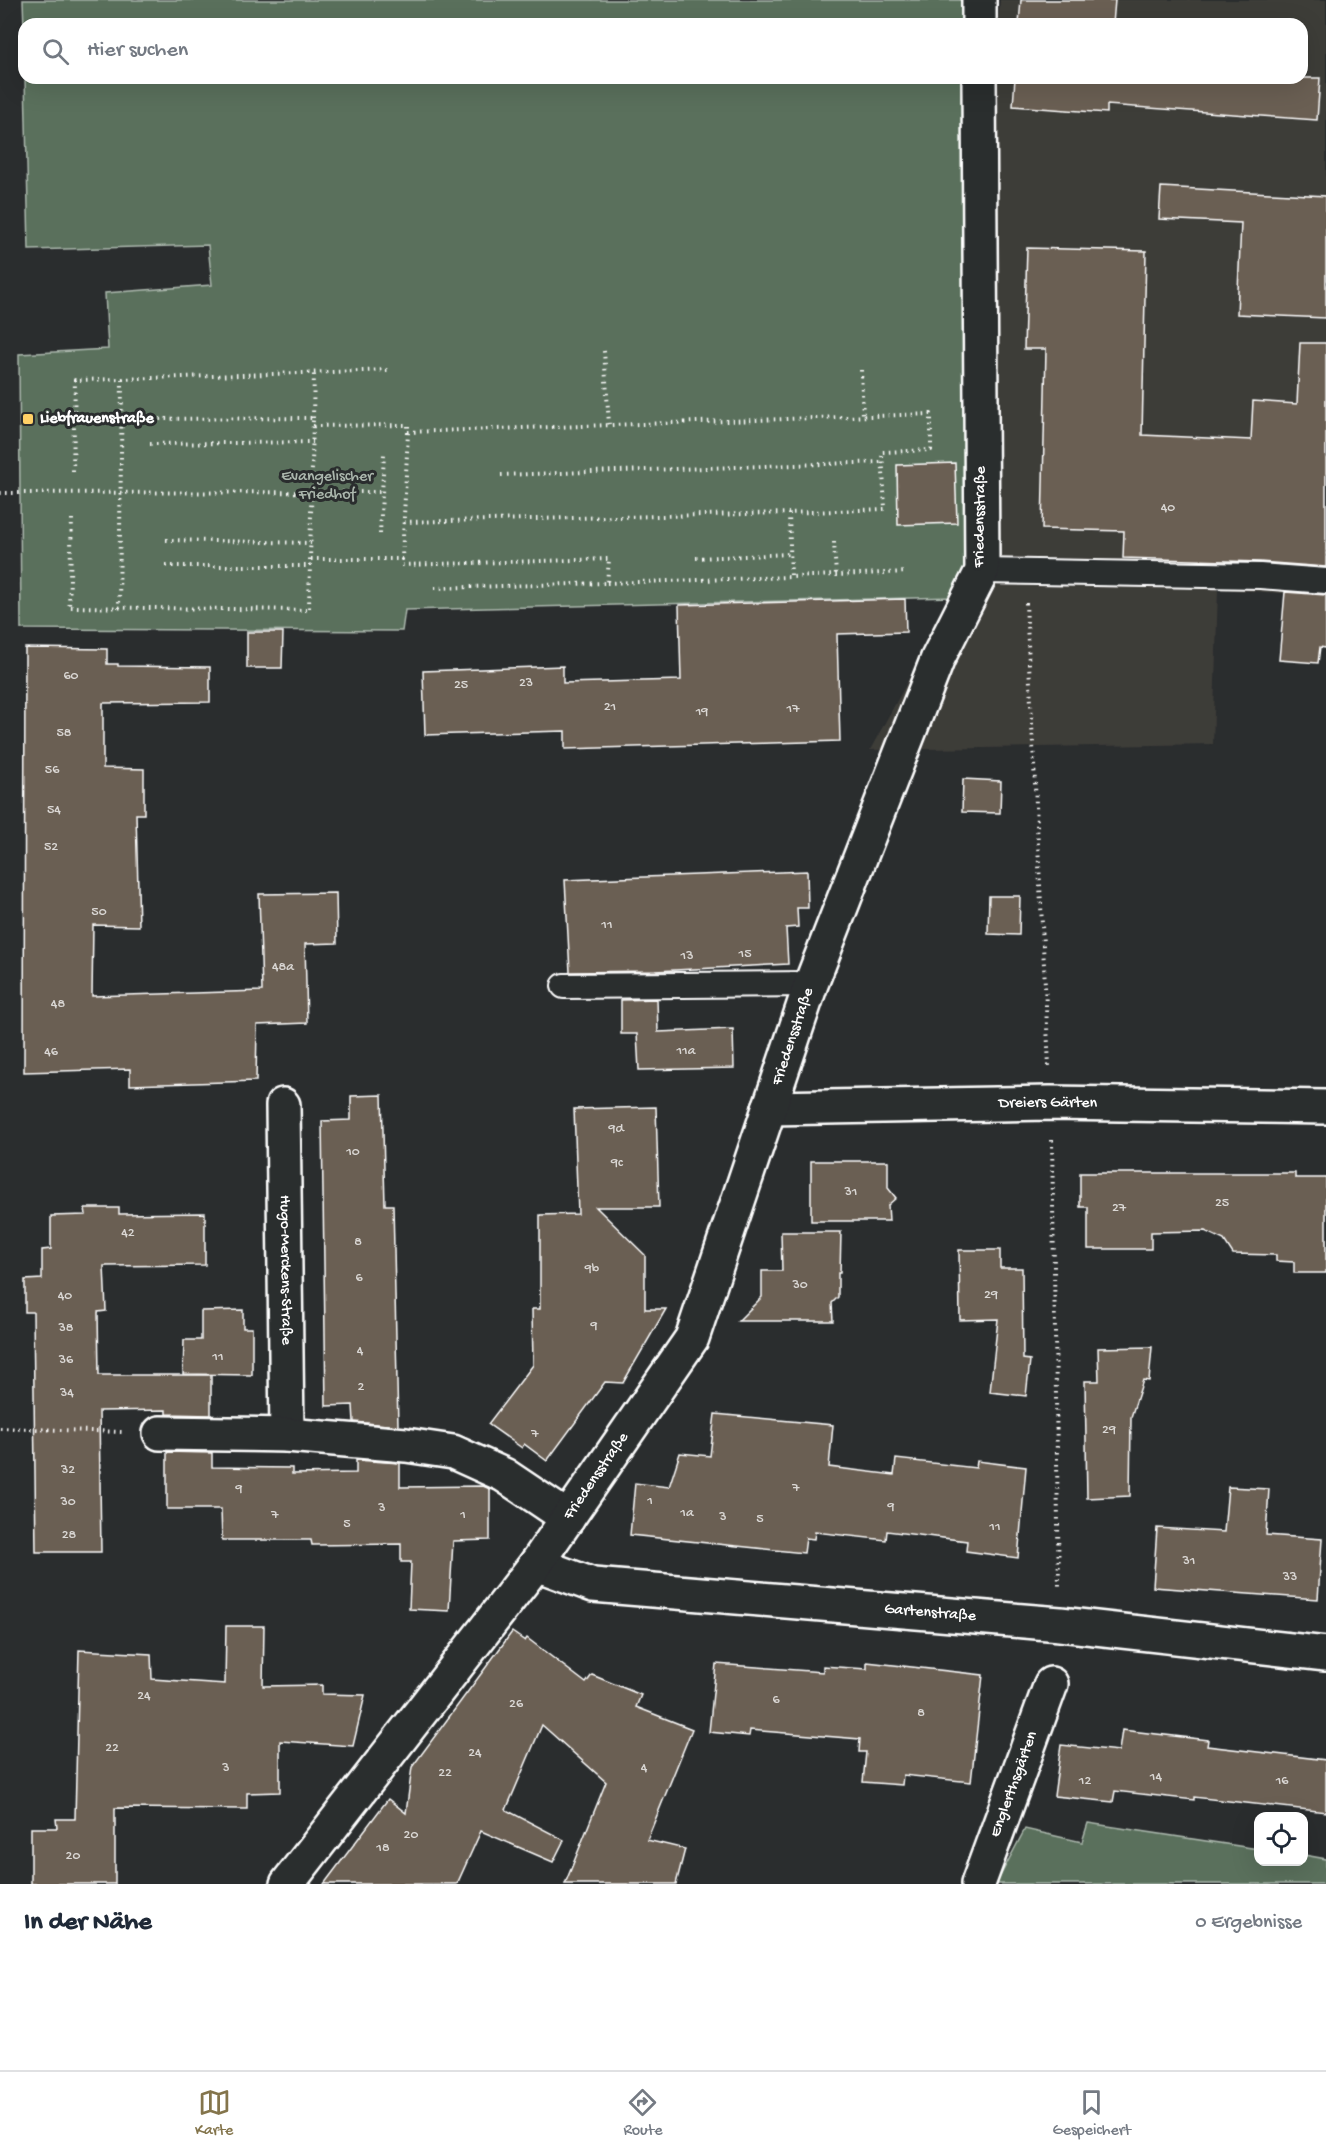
<!DOCTYPE html>
<html lang="de">
<head>
<meta charset="utf-8">
<style>
	:root { --surface:#fff; --page:#f6f6f7; --text:#1f2937; --muted:#747a83; --line:#e0e1e3; --accent:#84754c }
	body { margin:0; font-family:"Gochi Hand",sans-serif; background:var(--page); color:var(--text) }
	.controls { position:absolute; right:18px; bottom:18px; display:grid; overflow:hidden; border-radius:12px; box-shadow:0 6px 24px #0002 }
	.controls button { width:54px; height:54px; display:grid; place-items:center; padding:0; border:0; border-bottom:2px solid var(--line); background:var(--surface); color:var(--text); font:30px sans-serif }
	.list { margin:0; padding:0; list-style:none }
	h2 { display:flex; justify-content:space-between; align-items:center; height:78px; margin:0; padding:0 24px; font-size:26px }
	h2 small { font-size:20px; font-weight:400; color:var(--muted) }
	.icon { flex:none; width:33px; height:33px; fill:none; stroke:currentColor; stroke-width:2; stroke-linecap:round; stroke-linejoin:round }
	.map { position:relative; flex:none; width:1326px; height:1884px; overflow:hidden }
	.search { position:absolute; background:var(--surface); box-shadow:0 6px 24px #0002; left:18px; right:18px; top:18px; height:66px; display:flex; align-items:center; gap:15px; box-sizing:border-box; padding:0 21px; border-radius:18px; color:var(--muted); font-size:22px }
	.sheet { height:186px; background:var(--surface) }
	nav { display:flex; justify-content:space-around; align-items:center; box-sizing:border-box; height:84px; border-top:2px solid var(--line); background:var(--surface); font-size:16px; color:var(--muted) }
	nav a { display:grid; justify-items:center; gap:3px }
	nav .on { color:var(--accent) }
	.map>svg:first-child { display:block }
</style>
</head>
<body>
<div class="map">
<svg width="1326" height="1884" viewBox="0 0 1326 1884">
	<rect width="100%" height="100%" fill="#2a2d2e"/>
	<filter id="ink" filterUnits="userSpaceOnUse"><feTurbulence type="fractalNoise" baseFrequency=".0167" numOctaves="2"/><feDisplacementMap in="SourceGraphic" scale="12" xChannelSelector="R" yChannelSelector="G"/><feConvolveMatrix kernelMatrix="1 2 1 2 8 2 1 2 1" color-interpolation-filters="sRGB"/></filter>
	<g filter="url(#ink)">
		<path fill="#3e3c39" d="M1000,0H1326V596L1218,589L1213,744L870,750L954,597L992,78H1302V24H998Z"/>
		<g fill="#5a705c" stroke="#acb8ae" stroke-width="1.5">
			<path d="M23,0H963L964,24H24V28Z"/>
			<path d="M25,78H965L968,561L954,597L405,610L402,631L21,629L19,354L108,349L105,293L212,285L208,245L29,250Z"/>
			<path d="M1088,1823L1258,1849V1862H1304V1855L1326,1859V1884H996L1025,1829L1082,1842Z"/>
		</g>
		<g fill="#6b5e52" stroke="#fff" stroke-width="1.5">
			<path d="M1021,0H1115L1113,24H1019Z"/>
			<path d="M1015,78H1320L1317,120L1107,105V113L1013,106Z"/>
			<path d="M1161,187L1326,196V318L1237,314L1241,223L1159,219Z"/>
			<path d="M1027,248L1146,251L1142,435L1251,440L1253,401L1297,404L1300,343H1326V567L1260,562L1123,558L1124,531L1042,529L1046,349H1024Z"/>
			<path d="M955,463L957,523L898,525L897,465Z"/>
			<path d="M1285,592L1326,595V648L1320,647L1318,663L1279,660Z"/>
			<path d="M905,599L906,632L837,634L840,741L565,749V731L425,735L423,671L563,666V683L681,680L679,605Z"/>
			<path d="M247,632H283L282,668H247Z"/>
			<path d="M25,648L107,649V664H118V666L210,667V702L103,703V768L144,769V814H136L139,926L93,925L92,996L262,991L259,894L336,893L337,943L305,944L307,1023L257,1025L256,1081L130,1085V1069L24,1072Z"/>
			<path d="M963,779L1001,781L1000,813L962,812Z"/>
			<path d="M807,871L808,908H797L798,927L786,928L788,964L656,971L570,972L565,880Z"/>
			<path d="M989,896H1020L1019,935L988,934Z"/>
			<path d="M657,999L658,1032L733,1029L734,1068L639,1070L637,1034H621V1000Z"/>
			<path d="M382,1095L385,1205H393L398,1426L354,1422L353,1405L326,1406L322,1121L351,1120V1096Z"/>
			<path d="M656,1107L659,1207H596L645,1255V1309H666L623,1383L605,1382L547,1461L524,1444L522,1448L488,1424L533,1365L532,1309H540V1215L578,1214L574,1109Z"/>
			<path d="M811,1161H888V1188L896,1198L888,1205L889,1221H811Z"/>
			<path d="M1080,1173H1295V1178H1326V1273H1294V1262L1276,1261V1255L1233,1254L1224,1240L1205,1231L1151,1232V1249H1088V1207H1080Z"/>
			<path d="M85,1208H119V1214L205,1213V1265L104,1266L106,1311L98,1312L99,1375H211V1415L166,1414V1410L99,1411L101,1552H36L33,1312H25V1280L42,1279V1250L51,1249V1216L86,1215Z"/>
			<path d="M781,1232H841L840,1273H838V1297L832,1303L833,1321H738L762,1297V1271H782Z"/>
			<path d="M959,1250H1000V1268H1022L1023,1359L1030,1360L1026,1396L990,1392L998,1319L960,1320Z"/>
			<path d="M243,1310V1328H252V1375L183,1374L184,1340H201V1311Z"/>
			<path d="M1152,1347L1149,1381L1143,1380L1131,1417L1130,1496L1087,1498L1085,1381H1099L1098,1348Z"/>
			<path d="M715,1414L833,1425L829,1467L894,1475L896,1459L976,1468L977,1461L1026,1467L1018,1558L966,1551L967,1541L887,1531L886,1540L815,1532L814,1539L806,1538L804,1553L630,1535L635,1483L669,1487L680,1453L710,1456Z"/>
			<path d="M167,1452L212,1453V1467L292,1468V1474L356,1473V1460L400,1463V1487L483,1486L490,1489V1540L453,1541L449,1611L409,1609L411,1562H401V1544L312,1545L311,1540H222L221,1509H167Z"/>
			<path d="M1228,1487L1269,1489L1266,1535L1322,1539L1318,1599L1153,1587L1157,1528L1224,1532Z"/>
			<path d="M226,1626H264L263,1686L322,1685V1694L365,1695L353,1746L280,1741V1792L247,1793V1809L115,1808V1884H31V1828H57L56,1819H75L79,1650L151,1654L152,1679L225,1684Z"/>
			<path d="M512,1632L525,1641L527,1638L586,1683L592,1675L641,1695L636,1707L692,1729L647,1840L685,1849L676,1884H565L606,1782L542,1725L506,1810L564,1840L553,1862L481,1831L457,1884H324L388,1799L406,1813L412,1767Z"/>
			<path d="M867,1662L983,1675L971,1782L903,1775L902,1785L863,1782L866,1752H859L860,1739L750,1730L749,1736L709,1732L716,1664L823,1672V1666L867,1669Z"/>
			<path d="M1122,1730L1208,1740L1207,1746L1326,1760V1812L1194,1797V1800L1115,1791L1113,1802L1054,1796L1061,1745L1119,1751Z"/>
		</g>
		<g fill="none" stroke-linecap="round" stroke-linejoin="round">
			<g stroke="#fff" stroke-width="28">
				<g id="service">
					<path d="M982,571L1260,576L1326,581"/>
					<path d="M564,986L811,984"/>
				</g>
			</g>
			<g stroke="#fff" stroke-width="38">
				<g id="minor">
					<path d="M979,0V24"/>
					<path id="s1" d="M283,1105L287,1435"/>
					<path id="s2" d="M769,1108L1050,1103L1326,1107"/>
					<path d="M160,1433L287,1435L406,1445L453,1452L504,1475L568,1518"/>
					<path id="s3" d="M536,1564L593,1585L1060,1624L1326,1654"/>
					<path id="s4" d="M287,1884L536,1564L692,1338L811,984L938,658L982,571L979,78"/>
					<path id="s5" d="M978,1884L1051,1684"/>
				</g>
			</g>
			<g stroke="#fff" stroke-width="4" stroke-dasharray="1.5 4.5" stroke-linecap="butt">
				<path d="M604,351L609,424"/>
				<path d="M861,370L863,416"/>
				<path d="M122,379L390,370"/>
				<path d="M313,418L314,372"/>
				<path d="M313,426L408,425V432L931,414V450L882,452L885,509L789,513L791,577L907,572"/>
				<path d="M150,444L313,442"/>
				<path d="M73,471L75,380L122,379L119,608"/>
				<path d="M501,475L882,462"/>
				<path d="M0,493L382,492"/>
				<path d="M72,519L69,607L309,610L313,418L151,419"/>
				<path d="M404,522L789,513"/>
				<path d="M380,534L384,454"/>
				<path d="M166,540L311,543"/>
				<path d="M834,542L836,575"/>
				<path d="M696,558L790,554"/>
				<path d="M311,559H402L408,432"/>
				<path d="M402,559V565L609,559L607,583L435,588"/>
				<path d="M166,566H310"/>
				<path d="M607,583L791,577"/>
				<path d="M1026,603L1049,1066"/>
				<path d="M1052,1140L1059,1588"/>
				<path d="M0,1428L123,1432"/>
			</g>
			<use href="#service" stroke="#2a2d2e" stroke-width="24"/>
			<use href="#minor" stroke="#2a2d2e" stroke-width="33"/>
		</g>
	</g>
	<rect fill="#ffd166" stroke="#2a2d2e" stroke-width="2" x="22" y="413" width="12" height="12" rx="3"/>
	<g text-anchor="middle" dominant-baseline="central" stroke-width="6" stroke-linejoin="round" paint-order="stroke">
		<g font-size="14" fill="#dad7d4">
			<text x="1168" y="508">40</text>
			<text x="71" y="676">60</text>
			<text x="526" y="683">23</text>
			<text x="461" y="685">25</text>
			<text x="610" y="707">21</text>
			<text x="793" y="709">17</text>
			<text x="702" y="712">19</text>
			<text x="64" y="733">58</text>
			<text x="52" y="770">56</text>
			<text x="54" y="810">54</text>
			<text x="51" y="847">52</text>
			<text x="99" y="912">50</text>
			<text x="607" y="925">11</text>
			<text x="745" y="954">15</text>
			<text x="687" y="956">13</text>
			<text x="283" y="967">48a</text>
			<text x="58" y="1004">48</text>
			<text x="686" y="1051">11a</text>
			<text x="51" y="1052">46</text>
			<text x="616" y="1129">9d</text>
			<text x="353" y="1152">10</text>
			<text x="617" y="1163">9c</text>
			<text x="851" y="1192">31</text>
			<text x="1222" y="1203">25</text>
			<text x="1119" y="1208">27</text>
			<text x="128" y="1233">42</text>
			<text x="358" y="1242">8</text>
			<text x="592" y="1269">9b</text>
			<text x="359" y="1278">6</text>
			<text x="800" y="1285">30</text>
			<text x="991" y="1295">29</text>
			<text x="65" y="1296">40</text>
			<text x="594" y="1326">9</text>
			<text x="66" y="1328">38</text>
			<text x="360" y="1351">4</text>
			<text x="218" y="1357">11</text>
			<text x="66" y="1360">36</text>
			<text x="361" y="1387">2</text>
			<text x="67" y="1393">34</text>
			<text x="1109" y="1430">29</text>
			<text x="535" y="1434">7</text>
			<text x="68" y="1470">32</text>
			<text x="796" y="1488">7</text>
			<text x="239" y="1489">9</text>
			<text x="650" y="1501">1</text>
			<text x="68" y="1502">30</text>
			<text x="891" y="1507">9</text>
			<text x="382" y="1508">3</text>
			<text x="687" y="1513">1a</text>
			<text x="275" y="1515">7</text>
			<text x="463" y="1515">1</text>
			<text x="723" y="1517">3</text>
			<text x="760" y="1519">5</text>
			<text x="347" y="1524">5</text>
			<text x="995" y="1527">11</text>
			<text x="69" y="1535">28</text>
			<text x="1189" y="1561">31</text>
			<text x="1290" y="1577">33</text>
			<text x="144" y="1696">24</text>
			<text x="776" y="1700">6</text>
			<text x="516" y="1704">26</text>
			<text x="921" y="1713">8</text>
			<text x="112" y="1748">22</text>
			<text x="475" y="1753">24</text>
			<text x="226" y="1768">3</text>
			<text x="644" y="1768">4</text>
			<text x="445" y="1773">22</text>
			<text x="1156" y="1777">14</text>
			<text x="1085" y="1781">12</text>
			<text x="1282" y="1781">16</text>
			<text x="411" y="1835">20</text>
			<text x="383" y="1848">18</text>
			<text x="73" y="1856">20</text>
		</g>
		<g font-size="16" font-weight="bold" fill="#fff" stroke="#2a2d2e" text-anchor="start">
			<text x="40" y="419">Liebfrauenstraße</text>
		</g>
		<g font-size="16" fill="#acb8ae" stroke="#2a2d2e">
			<text x="327" y="477">Evangelischer<tspan x="327" dy="18">Friedhof</tspan></text>
		</g>
		<g font-size="16" fill="#fff" stroke="#2a2d2e">
			<text transform="translate(981 517) rotate(-89)">Friedensstraße</text>
			<text stroke="none"><textPath href="#s4" startOffset="998">Friedensstraße</textPath></text>
			<text stroke="none"><textPath href="#s2" startOffset="279">Dreiers Gärten</textPath></text>
			<text stroke="none"><textPath href="#s1" startOffset="165">Hugo-Merckens-Straße</textPath></text>
			<text stroke="none"><textPath href="#s4" startOffset="512">Friedensstraße</textPath></text>
			<text stroke="none"><textPath href="#s3" startOffset="399">Gartenstraße</textPath></text>
			<text stroke="none"><textPath href="#s5" startOffset="106">Englerthsgärten</textPath></text>
		</g>
	</g>
</svg>
<div class="controls">
<button><svg class="icon" aria-label="locate" viewBox="0 0 24 24"><circle cx="12" cy="12" r="6"/><path d="M12 2v4M12 18v4M2 12h4M18 12h4"/></svg></button>
</div>
<div class="search"><svg class="icon" aria-label="search" viewBox="0 0 24 24"><circle cx="10" cy="10" r="6"/><path d="M15 15l6 6"/></svg>Hier suchen</div>
</div>
<section class="sheet">
<h2>In der Nähe<small>0 Ergebnisse</small></h2>
<ul class="list">
</ul>
</section>
<nav>
<a class="on"><svg class="icon" aria-label="map" viewBox="0 0 24 24"><path d="M3 6l6-2 6 2 6-2v14l-6 2-6-2-6 2zM9 4v14M15 6v14"/></svg>Karte</a>
<a><svg class="icon" aria-label="directions" viewBox="0 0 24 24"><path d="M12 3l9 9-9 9-9-9zM9 14v-3h6M13 9l2 2-2 2"/></svg>Route</a>
<a><svg class="icon" aria-label="saved" viewBox="0 0 24 24"><path d="M7 4h10v16l-5-4-5 4z"/></svg>Gespeichert</a>
</nav>
</body>
</html>
